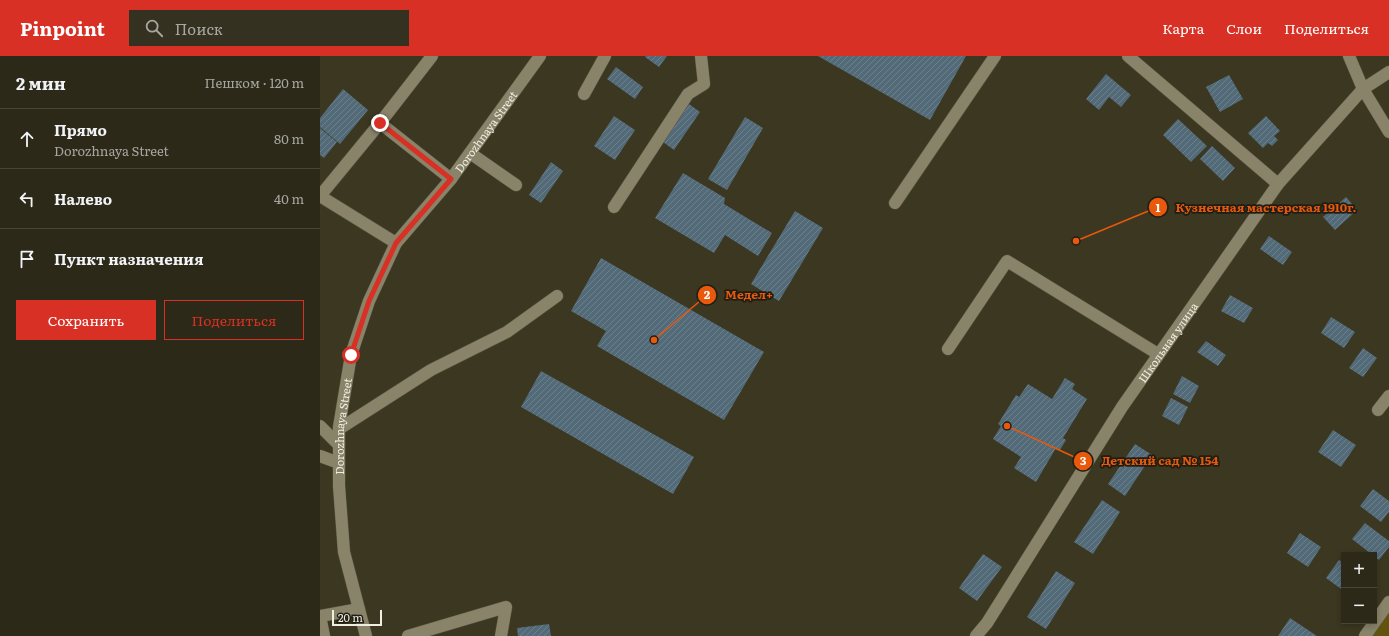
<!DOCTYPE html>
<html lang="ru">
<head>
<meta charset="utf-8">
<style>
	:root { --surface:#2c2918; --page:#343121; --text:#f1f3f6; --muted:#a6a6a2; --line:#484537; --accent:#d93025 }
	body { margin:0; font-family:Literata,serif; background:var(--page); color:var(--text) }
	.controls { position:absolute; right:12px; bottom:12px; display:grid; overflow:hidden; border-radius:0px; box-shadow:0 2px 6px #0003 }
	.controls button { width:36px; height:36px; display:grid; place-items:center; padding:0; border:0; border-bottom:1px solid var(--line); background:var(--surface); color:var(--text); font:20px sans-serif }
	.scale { position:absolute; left:12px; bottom:10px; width:50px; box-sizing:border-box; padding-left:4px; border:2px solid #f0eee0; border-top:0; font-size:11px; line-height:14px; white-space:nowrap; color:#f0eee0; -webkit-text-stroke:3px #201e14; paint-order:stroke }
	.stop { position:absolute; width:12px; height:12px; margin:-9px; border:3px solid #d93025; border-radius:50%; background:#fff }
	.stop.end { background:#d93025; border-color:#fff; box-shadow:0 1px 4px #0008 }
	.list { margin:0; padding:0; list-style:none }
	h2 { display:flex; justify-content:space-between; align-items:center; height:52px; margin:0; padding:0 16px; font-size:17px }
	h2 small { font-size:13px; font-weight:400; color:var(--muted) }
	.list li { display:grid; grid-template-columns:26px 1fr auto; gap:12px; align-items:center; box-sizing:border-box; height:60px; padding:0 16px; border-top:1px solid var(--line) }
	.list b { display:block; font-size:15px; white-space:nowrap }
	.list p { margin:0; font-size:13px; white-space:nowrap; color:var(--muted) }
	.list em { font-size:13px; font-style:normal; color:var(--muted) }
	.actions { display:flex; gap:8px; padding:12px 16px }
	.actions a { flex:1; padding:9px 0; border:1px solid var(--accent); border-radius:0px; text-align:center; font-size:14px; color:var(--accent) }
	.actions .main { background:var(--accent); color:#fff }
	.icon { flex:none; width:22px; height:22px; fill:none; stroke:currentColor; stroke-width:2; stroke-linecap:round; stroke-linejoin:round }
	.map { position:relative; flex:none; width:1069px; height:580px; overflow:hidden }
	header { display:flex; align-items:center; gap:24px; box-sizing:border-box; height:56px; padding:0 20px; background:var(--accent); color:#fff }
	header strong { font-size:19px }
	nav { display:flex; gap:22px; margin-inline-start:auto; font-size:14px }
	.search { width:280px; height:36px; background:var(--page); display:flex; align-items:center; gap:10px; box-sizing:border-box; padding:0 14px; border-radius:0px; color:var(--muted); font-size:15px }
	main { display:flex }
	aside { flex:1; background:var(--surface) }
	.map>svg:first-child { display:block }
</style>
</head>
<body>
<header>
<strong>Pinpoint</strong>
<div class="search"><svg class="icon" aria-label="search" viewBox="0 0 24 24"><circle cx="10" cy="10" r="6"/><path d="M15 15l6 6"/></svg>Поиск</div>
<nav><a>Карта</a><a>Слои</a><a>Поделиться</a></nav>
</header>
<main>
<aside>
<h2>2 мин<small>Пешком · 120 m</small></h2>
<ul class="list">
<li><svg class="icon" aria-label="ahead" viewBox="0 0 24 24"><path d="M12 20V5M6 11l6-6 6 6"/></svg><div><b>Прямо</b><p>Dorozhnaya Street</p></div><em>80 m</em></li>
<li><svg class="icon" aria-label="left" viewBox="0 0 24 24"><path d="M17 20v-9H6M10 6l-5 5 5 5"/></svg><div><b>Налево</b></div><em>40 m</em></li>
<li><svg class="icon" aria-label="arrive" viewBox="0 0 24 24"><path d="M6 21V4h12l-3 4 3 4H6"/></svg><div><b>Пункт назначения</b></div></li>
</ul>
<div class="actions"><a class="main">Сохранить</a><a>Поделиться</a></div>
</aside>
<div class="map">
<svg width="1069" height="580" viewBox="0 0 1069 580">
	<defs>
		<pattern id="building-hatch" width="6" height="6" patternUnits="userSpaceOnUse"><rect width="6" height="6" fill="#536a79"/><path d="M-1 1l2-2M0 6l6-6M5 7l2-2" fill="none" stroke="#6c808c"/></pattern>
	</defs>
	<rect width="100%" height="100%" fill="#3b3720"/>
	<path fill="#62540e" d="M1069,550V580H1049Z"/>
	<g fill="url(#building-hatch)">
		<path d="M326,0H347L339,11L325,1Z"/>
		<path d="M498,0H646L610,64Z"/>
		<path d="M296,11L323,31L315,43L287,23Z"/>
		<path d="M786,18L811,39L801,51L789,41L779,54L766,43Z"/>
		<path d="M909,19L923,43L900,56L886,31Z"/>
		<path d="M23,33L48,54L20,88L0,71V62Z"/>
		<path d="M369,48L380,56L354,94L343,86Z"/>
		<path d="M294,60L315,74L295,104L274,90Z"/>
		<path d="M946,60L960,75L954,80L958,84L952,90L948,87L943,92L928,77Z"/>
		<path d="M425,61L443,72L407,134L388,123Z"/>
		<path d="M858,63L887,90L871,106L843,79Z"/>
		<path d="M0,72L17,86L4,102L0,99Z"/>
		<path d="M892,90L915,112L903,125L880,103Z"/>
		<path d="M231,106L243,115L221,147L209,139Z"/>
		<path d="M363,117L405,142L404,148L452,177L438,200L405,179L394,197L335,162Z"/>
		<path d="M1026,141L1037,154L1015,174L1003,161Z"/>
		<path d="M475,155L503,172L459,245L431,228Z"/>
		<path d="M949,180L972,196L963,209L940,193Z"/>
		<path d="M281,202L444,296L404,364L277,290L286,275L251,255Z"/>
		<path d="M910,239L933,252L924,267L901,255Z"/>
		<path d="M1011,261L1035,276L1024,292L1001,277Z"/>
		<path d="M886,285L906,299L898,310L877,296Z"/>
		<path d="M1043,292L1057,302L1043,321L1029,312Z"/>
		<path d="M221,315L374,401L353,438L201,351Z"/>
		<path d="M862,320L879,330L870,347L853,338Z"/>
		<path d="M745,322L755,328L752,333L767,343L743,382L746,384L740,394L736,392L716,426L694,412L701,401L673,383L681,370L678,368L696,339L699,341L708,328L732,343Z"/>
		<path d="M851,342L868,351L859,369L842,360Z"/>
		<path d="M1013,374L1036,389L1021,411L998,396Z"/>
		<path d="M815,388L832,399L805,440L788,428Z"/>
		<path d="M1053,433L1069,445V456L1061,466L1040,450Z"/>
		<path d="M782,444L800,456L773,498L754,486Z"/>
		<path d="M1045,467L1069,485V491L1059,504L1032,483Z"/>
		<path d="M980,477L1001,491L988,511L967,497Z"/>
		<path d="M663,498L682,511L657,545L639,532Z"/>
		<path d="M1019,504L1024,508V535L1006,522Z"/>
		<path d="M736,515L755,527L726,573L707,561Z"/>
		<path d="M970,562L997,580H958Z"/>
		<path d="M229,568L231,580H198L197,572Z"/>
	</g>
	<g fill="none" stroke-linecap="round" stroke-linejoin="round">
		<g stroke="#585440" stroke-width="13">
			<g id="minor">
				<path d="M808,0L958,128"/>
				<path d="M1029,0L1043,33L1069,76"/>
				<path d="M264,38L285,0"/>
				<path d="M60,67L131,123"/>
				<path d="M150,97L196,129"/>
				<path d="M0,140L60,67L112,0"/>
				<path d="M0,140L76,187"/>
				<path d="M575,147L675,0"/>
				<path d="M294,151L368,38L384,28L381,0"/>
				<path d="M628,293L687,205L838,298"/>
				<path d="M1058,354L1069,340"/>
				<path d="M0,370L19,389"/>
				<path d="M19,373L111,314L187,276L237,240"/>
				<path d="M0,400L19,407"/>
				<path d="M0,560L39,553"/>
				<path d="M0,560L4,580"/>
				<path id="s1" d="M46,580L24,496L19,430V371L31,299L49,245L76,187L131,123L220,0"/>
				<path d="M88,580L186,551L181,580"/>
				<path id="s2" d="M656,580L667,567L802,351L958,128L1043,33L1069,16"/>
				<path d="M1045,580L1069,546"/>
			</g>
		</g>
		<use href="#minor" stroke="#89836a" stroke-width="12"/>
	</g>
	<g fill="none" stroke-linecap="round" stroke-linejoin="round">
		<path stroke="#d93025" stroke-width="5" d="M31,299L49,245L76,187L131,123L60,67"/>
	</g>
	<g text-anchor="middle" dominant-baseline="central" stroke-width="3.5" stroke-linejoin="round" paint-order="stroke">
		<g font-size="11" fill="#f0eee0" stroke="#201e14">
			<text stroke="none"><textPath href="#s1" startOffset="549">Dorozhnaya Street</textPath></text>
			<text stroke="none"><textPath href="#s2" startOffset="351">Школьная улица</textPath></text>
			<text stroke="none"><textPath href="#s1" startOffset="213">Dorozhnaya Street</textPath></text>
		</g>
	</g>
	<path fill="none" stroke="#e8590c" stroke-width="1.5" d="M756 185L838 151M334 284L387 239M687 370L763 405"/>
	<g fill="#e8590c" stroke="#201e14" stroke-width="1.5">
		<circle cx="756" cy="185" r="4"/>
		<circle cx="334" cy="284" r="4"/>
		<circle cx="687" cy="370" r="4"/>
		<circle cx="838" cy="151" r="10"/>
		<circle cx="387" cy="239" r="10"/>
		<circle cx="763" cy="405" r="10"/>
	</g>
	<g font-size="12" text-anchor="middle" font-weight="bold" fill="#fff">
		<text x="838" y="156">1</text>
		<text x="387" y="243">2</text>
		<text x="763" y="409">3</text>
	</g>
	<g font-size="12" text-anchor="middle" font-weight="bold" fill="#e8590c" stroke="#201e14" stroke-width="3.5" stroke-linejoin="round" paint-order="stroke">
		<text x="946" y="156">Кузнечная мастерская 1910г.</text>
		<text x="429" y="243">Медел+</text>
		<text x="840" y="409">Детский сад № 154</text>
	</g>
</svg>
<div class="controls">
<button>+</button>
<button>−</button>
</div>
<div class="scale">20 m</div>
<div class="stop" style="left:31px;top:299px"></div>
<div class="stop end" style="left:60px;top:67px"></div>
</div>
</main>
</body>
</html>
